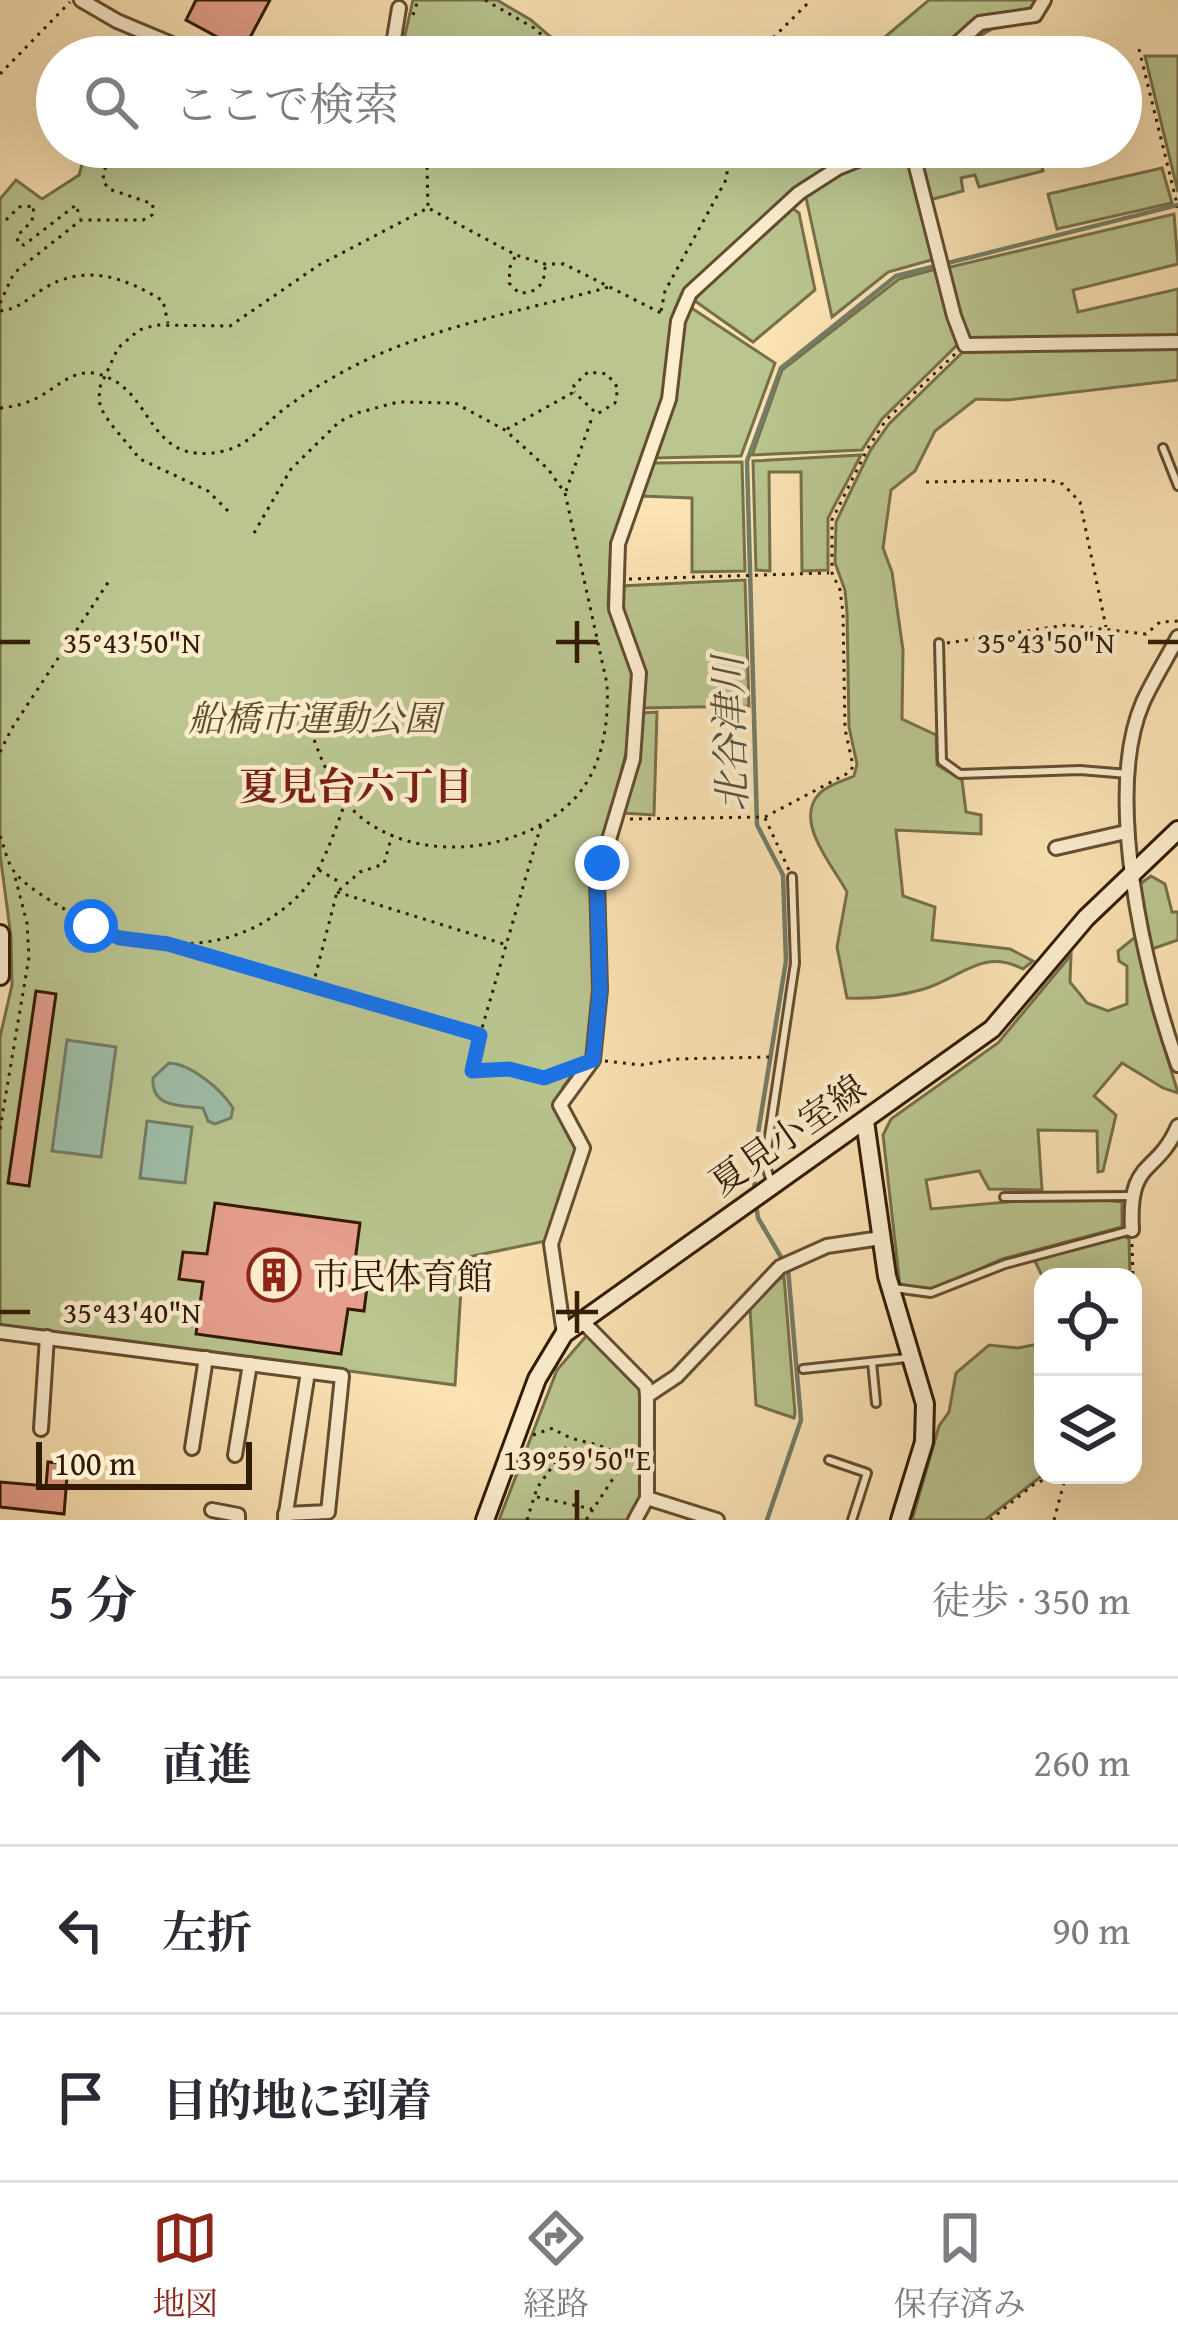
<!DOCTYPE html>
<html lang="ja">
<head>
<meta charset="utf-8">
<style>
	:root { --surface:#fff; --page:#f7f7f7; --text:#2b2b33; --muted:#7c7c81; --line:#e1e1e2; --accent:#8f2418 }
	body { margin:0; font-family:"Gentium Book Plus","Noto Serif JP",serif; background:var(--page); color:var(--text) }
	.controls { position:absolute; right:36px; bottom:36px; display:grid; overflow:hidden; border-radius:24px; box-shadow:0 12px 48px #0002 }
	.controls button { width:108px; height:108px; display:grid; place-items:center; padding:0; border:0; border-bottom:3px solid var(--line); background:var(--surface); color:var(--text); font:60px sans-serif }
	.scale { position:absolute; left:36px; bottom:30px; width:216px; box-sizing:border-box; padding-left:12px; border:6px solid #321b03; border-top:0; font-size:33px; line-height:42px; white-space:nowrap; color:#321b03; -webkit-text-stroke:9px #fcedce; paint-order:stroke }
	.stop { position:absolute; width:36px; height:36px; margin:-27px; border:9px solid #1a73e8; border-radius:50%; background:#fff }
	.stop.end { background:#1a73e8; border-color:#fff; box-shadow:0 3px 12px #0008 }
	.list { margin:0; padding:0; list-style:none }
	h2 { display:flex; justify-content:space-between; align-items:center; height:156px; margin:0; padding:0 48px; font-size:51px }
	h2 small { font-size:39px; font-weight:400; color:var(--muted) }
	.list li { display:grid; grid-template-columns:78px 1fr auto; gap:36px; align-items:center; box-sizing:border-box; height:168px; padding:0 48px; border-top:3px solid var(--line) }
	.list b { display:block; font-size:45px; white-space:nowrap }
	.list em { font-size:39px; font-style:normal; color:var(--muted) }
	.icon { flex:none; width:66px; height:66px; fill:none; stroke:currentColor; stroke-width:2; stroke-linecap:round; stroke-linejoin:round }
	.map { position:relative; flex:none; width:1178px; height:1520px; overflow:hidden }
	.search { position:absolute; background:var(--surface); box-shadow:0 12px 48px #0002; left:36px; right:36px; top:36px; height:132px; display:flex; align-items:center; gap:30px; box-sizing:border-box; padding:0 42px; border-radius:66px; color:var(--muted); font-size:45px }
	.sheet { height:660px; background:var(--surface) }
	nav { display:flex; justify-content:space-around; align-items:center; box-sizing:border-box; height:168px; border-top:3px solid var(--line); background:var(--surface); font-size:33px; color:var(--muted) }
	nav a { display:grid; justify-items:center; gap:6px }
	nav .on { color:var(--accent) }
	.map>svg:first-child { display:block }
</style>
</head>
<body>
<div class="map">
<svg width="1178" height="1520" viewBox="0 0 1178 1520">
	<rect width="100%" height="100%" fill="#fbe3b4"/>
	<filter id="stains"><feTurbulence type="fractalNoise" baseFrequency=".00167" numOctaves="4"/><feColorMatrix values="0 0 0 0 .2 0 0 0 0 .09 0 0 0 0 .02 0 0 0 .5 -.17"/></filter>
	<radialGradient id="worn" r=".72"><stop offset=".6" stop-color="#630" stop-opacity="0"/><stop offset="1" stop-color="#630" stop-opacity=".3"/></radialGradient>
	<g fill="#bac590" stroke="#76704a" stroke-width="3">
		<path d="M413,0H497L531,20L574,57H400Z"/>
		<path d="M929,0H1035V13L1002,23L944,57H861Z"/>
		<path d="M1145,56H1178V192Z"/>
		<path d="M87,147H872L794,190L682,293L675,309L664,398L620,528L611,542L608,605L634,668L629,742L598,860L595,1008L587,1056L563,1087L557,1106L580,1150L546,1241L463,1258L455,1385L0,1325V1037L12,985L11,937L0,854V199L16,180L42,199L79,175Z"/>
		<path d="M904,147L909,149L935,259L888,272L832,317L805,193L862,161Z"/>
		<path d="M918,147H1037L1043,171L979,187L975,175L961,178L963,191L930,200Z"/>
		<path d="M1162,168L1172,203L1057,229L1048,194Z"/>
		<path d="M791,207L799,213L815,290L753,342L695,301L699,292Z"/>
		<path d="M1174,214L1178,264L1073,290L1078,312L1178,289V337L966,338L946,268Z"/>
		<path d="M936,269L957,345L882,419L862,450L752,455L782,370L899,279Z"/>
		<path d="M690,307L775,363L741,456L653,458L685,313Z"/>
		<path d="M967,348H1178V380L1008,400L976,399L935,431L915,471L891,490L883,548L892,572L903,650L902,719L936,735L937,765L962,780L966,812L981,815V834L896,830L903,896L935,907L932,940L1010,949L1033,961L1023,969C982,948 962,977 924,989C897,997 874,999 847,998L837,947L847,892C834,867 793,822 819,794C827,785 843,781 854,776L857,764L849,727L847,612L845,590L835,563L836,522L870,451L889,424Z"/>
		<path d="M861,455L828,518V570L802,571L801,472H769L770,571L756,570L753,461Z"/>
		<path d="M742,462L745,571L692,572V498L641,496L652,463Z"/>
		<path d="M745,580L749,706L642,708L620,606V586Z"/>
		<path d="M657,712L654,815L623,813L637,762L643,713Z"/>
		<path d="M1151,876L1165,884L1172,912H1178V940L1152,949L1140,884Z"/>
		<path d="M1139,934L1152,1008L1178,1093L1163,1088L1122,1063L1094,1096L1116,1115L1103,1171L1098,1172L1097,1131L1038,1130L1042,1190L989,1189L979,1171L926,1180L931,1209L1041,1199L1086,1198L1122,1202V1227L1002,1259L932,1290L900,1286L883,1135L891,1119L998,1043L1071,955L1070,982L1087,1003L1108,1011L1127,1004V966L1119,961L1118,951Z"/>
		<path d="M1122,1235L1129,1239L1130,1277L1043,1278L1034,1259Z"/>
		<path d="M784,1277L795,1413L794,1418L756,1405L750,1309L773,1282Z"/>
		<path d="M588,1334L601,1341L640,1389L642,1493L629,1520H499L557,1370Z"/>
		<path d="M1043,1343V1475L985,1520H912L939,1426L949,1412L956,1373L989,1345L1018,1348Z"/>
	</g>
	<g fill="#9fbfa9" stroke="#737d67" stroke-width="3">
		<path d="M67,1040L116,1047L101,1157L52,1151Z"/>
		<path d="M169,1063C191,1064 221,1089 233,1108L231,1118L215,1124L208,1121L203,1108C180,1105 151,1108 153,1078Z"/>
		<path d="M147,1121L192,1127L185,1183L140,1178Z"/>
	</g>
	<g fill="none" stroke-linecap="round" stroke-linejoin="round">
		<g stroke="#737d67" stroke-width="4.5">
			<path d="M755,1192L753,1164L786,961L783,875L757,825L747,461L781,368L896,276L1178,205"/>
			<path d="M756,1204L758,1218L788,1269L801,1420L767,1520"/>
		</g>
	</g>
	<g fill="#e69f8d" stroke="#321b03" stroke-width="3">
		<path d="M196,0H270L246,45L237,41L234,46L186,20Z"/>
		<path d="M36,991L56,994L29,1186L8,1183Z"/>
		<path d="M215,1203L360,1223L354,1269L369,1271L364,1311L348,1309L341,1354L196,1334L203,1282L179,1279L183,1252L207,1254Z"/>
		<path d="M48,1462L68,1464L64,1514L0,1507V1482L46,1486Z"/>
	</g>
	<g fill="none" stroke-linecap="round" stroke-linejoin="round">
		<g stroke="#644d2f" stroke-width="12">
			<g id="lane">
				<path d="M1163,448L1178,486"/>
				<path d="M939,643L942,761L960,774L1080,770L1128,774"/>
				<path d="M771,1182L765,1163L795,963L792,877"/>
				<path d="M1004,1197L1130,1196"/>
				<path d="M894,1288L931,1293L1005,1264L1132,1230"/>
				<path d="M872,1362L876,1403"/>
				<path d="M803,1369L907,1358"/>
				<path d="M829,1460L867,1473L852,1520"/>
			</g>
		</g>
		<g stroke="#644d2f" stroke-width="18">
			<g id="street">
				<path d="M81,0L117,21L203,57"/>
				<path d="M391,57L399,8"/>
				<path d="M942,57L980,23L1035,15L1044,0"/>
				<path d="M911,147L954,316L965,345L1178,342"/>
				<path d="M1178,637C1167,658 1153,680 1143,702C1103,794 1145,973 1178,1065"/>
				<path d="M1056,848L1126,832"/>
				<path d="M1132,1230C1128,1157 1156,1177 1178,1126"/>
				<path d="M581,1320L646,1386L647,1396"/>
				<path d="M0,1332L342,1376L328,1512L285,1514"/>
				<path d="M564,1334L551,1244L583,1148L560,1105L593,1060L600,990L597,880L633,759L639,673L616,609L618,544L669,399L678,321L690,293L799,193L838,168L891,147"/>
				<path d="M41,1429L47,1337"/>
				<path d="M192,1448L206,1358"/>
				<path d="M235,1455L250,1364"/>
				<path d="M647,1498L717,1520"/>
				<path d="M212,1510L238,1515V1520"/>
				<path d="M285,1519L308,1372"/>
				<path d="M635,1520L647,1498V1396L677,1376L780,1267L827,1246L881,1238"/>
			</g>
		</g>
		<g stroke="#321b03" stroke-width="22">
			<g id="secondary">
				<path d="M0,934V976"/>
				<path d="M865,1121L887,1276L925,1404L924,1442L900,1520"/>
				<path d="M485,1520L537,1379L564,1334L992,1029L1086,918L1178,830"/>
			</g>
		</g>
		<g stroke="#321b03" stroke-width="3" stroke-dasharray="3 6" stroke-linecap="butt">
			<path d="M485,0L534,28L566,57"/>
			<path d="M413,15L418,0"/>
			<path d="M1139,49L1178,208"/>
			<path d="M754,57L811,0"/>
			<path d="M0,74L70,2"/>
			<path d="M252,147V148"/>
			<path d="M430,209L516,255L545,264H564L665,315"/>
			<path d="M6,220L19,207L34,206L32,221L17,236L18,243L24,245L76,205L80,218"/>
			<path d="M515,257L510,267L509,283L519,293C538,293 545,284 545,266"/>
			<path d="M0,303L14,273L81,220H143L152,215L153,204L109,189L103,181L104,170L121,147"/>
			<path d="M0,311C18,309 28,299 43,289C84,263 125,277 163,301L168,323"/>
			<path d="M661,311L665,291L727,178V154L720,147"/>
			<path d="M0,408C12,407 24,404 35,399C54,390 71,370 93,373C157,384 142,469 224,451C251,445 268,419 291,404C313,388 338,374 362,362C439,325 527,310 609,287"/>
			<path d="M507,429L574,392V385L588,372L607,374L618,388L615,403L597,414L574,392"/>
			<path d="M926,482L1048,480L1063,484L1080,502L1106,627"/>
			<path d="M566,491L593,415"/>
			<path d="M228,511L208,491L140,459L110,423L100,407L99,389L118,348L139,330L156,325L230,326L319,265L428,208L427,166L417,147"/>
			<path d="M254,533L291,469L339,422L357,413L398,402L455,403L505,430L548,469L565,493L607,684C609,723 603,766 576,797C524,854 416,866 357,814C334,793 322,762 312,734"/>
			<path d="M629,579L829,573"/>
			<path d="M947,643L1066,625L1146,634L1160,622L1178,621"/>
			<path d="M0,752L12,728L111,578"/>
			<path d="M765,818L789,870"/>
			<path d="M630,819L765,817L850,772L853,766L845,729L843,613L840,590L832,573V520L868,448L886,420L956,353"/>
			<path d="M0,836C4,846 7,861 13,870C22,883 43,896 56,904C130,951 224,964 294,900C322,874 332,838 345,803"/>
			<path d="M319,870L341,883"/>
			<path d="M337,892L504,944"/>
			<path d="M168,944L480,1035L541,825"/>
			<path d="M313,985L337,892L360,872L384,864L392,835"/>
			<path d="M480,1037L472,1071L509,1069L544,1078L568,1071"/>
			<path d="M605,1061L641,1065L675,1059L769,1057"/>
			<path d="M0,1129L29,957L27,923L14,873"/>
			<path d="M1132,1244L1133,1277"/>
			<path d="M533,1435L553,1428C575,1445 598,1440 616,1454L618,1471L586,1520"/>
			<path d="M537,1497L592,1509"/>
			<path d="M527,1520L537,1488L569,1443"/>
			<path d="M990,1520L1033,1485L1053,1475"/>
			<path d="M1054,1520L1066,1475"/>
		</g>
		<use href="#lane" stroke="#fcedce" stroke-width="6"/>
		<use href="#street" stroke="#fcedce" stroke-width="12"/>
		<use href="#secondary" stroke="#fcedce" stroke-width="16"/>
	</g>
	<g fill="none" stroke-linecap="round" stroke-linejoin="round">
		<path stroke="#1a73e8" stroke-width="15" d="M91,926L120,938L168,944L480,1035L472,1071L509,1069L544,1078L593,1060L600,990L597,880L602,863"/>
	</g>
	<path fill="none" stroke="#321b03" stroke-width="4.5" d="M577,621V663M0,642H30M556,642H598M1148,642H1178M577,1291V1333M0,1312H30M556,1312H598M577,1490V1520"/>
	<defs>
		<g id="building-ring" transform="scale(2.7)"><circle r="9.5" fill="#fcedce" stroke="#8f2418" stroke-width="1.5"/><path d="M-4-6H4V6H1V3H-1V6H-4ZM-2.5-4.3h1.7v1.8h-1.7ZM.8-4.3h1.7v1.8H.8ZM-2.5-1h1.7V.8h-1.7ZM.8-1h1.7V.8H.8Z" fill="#8f2418"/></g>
	</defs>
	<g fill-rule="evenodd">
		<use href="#building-ring" x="274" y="1275"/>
	</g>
	<g text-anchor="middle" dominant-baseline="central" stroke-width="9" stroke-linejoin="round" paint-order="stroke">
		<g font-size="36" font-style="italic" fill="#5b4e2d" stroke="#fcedce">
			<text x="314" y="717">船橋市運動公園</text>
		</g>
		<g font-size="36" fill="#321b03" stroke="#fcedce">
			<text transform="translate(787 1134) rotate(-35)">夏見小室線</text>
		</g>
		<g font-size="36" fill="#321b03" stroke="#fcedce" text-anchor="start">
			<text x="313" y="1275">市民体育館</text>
		</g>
		<g font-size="39" font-style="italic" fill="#58543d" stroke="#fcedce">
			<text transform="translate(729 734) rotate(-92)">北谷津川</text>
		</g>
		<g font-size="39" font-weight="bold" fill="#7a1f14" stroke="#fcedce">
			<text x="356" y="785">夏見台六丁目</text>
		</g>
	</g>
	<g font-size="30" text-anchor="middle" fill="#321b03" stroke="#fcedce" stroke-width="9" stroke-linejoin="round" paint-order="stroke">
		<text x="132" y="653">35°43'50"N</text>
		<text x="1046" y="653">35°43'50"N</text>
		<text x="132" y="1323">35°43'40"N</text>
		<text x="577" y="1470">139°59'50"E</text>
	</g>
	<rect width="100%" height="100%" filter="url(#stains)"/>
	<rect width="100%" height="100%" fill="url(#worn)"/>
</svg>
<div class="controls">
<button><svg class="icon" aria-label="locate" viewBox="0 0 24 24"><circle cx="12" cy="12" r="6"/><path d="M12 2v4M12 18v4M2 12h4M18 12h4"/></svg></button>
<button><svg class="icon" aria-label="layers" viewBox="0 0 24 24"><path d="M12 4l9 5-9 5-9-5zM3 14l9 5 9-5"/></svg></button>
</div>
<div class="scale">100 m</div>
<div class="stop" style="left:91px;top:926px"></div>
<div class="stop end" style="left:602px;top:863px"></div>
<div class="search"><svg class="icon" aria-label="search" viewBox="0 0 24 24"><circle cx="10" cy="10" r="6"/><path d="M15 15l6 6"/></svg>ここで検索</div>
</div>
<section class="sheet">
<h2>5 分<small>徒歩 · 350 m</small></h2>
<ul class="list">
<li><svg class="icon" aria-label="ahead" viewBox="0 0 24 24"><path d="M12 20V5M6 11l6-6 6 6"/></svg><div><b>直進</b></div><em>260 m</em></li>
<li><svg class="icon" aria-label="left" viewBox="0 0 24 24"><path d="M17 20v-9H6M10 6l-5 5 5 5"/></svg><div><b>左折</b></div><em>90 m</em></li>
<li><svg class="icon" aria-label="arrive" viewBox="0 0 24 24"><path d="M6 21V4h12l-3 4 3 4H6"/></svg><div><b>目的地に到着</b></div></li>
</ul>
</section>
<nav>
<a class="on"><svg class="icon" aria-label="map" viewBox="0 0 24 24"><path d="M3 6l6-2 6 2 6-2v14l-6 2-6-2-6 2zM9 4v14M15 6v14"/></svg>地図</a>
<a><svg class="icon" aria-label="directions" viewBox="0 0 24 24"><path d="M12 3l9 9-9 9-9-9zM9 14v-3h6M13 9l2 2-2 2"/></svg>経路</a>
<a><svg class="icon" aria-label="saved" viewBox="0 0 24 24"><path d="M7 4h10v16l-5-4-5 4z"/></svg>保存済み</a>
</nav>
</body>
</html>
